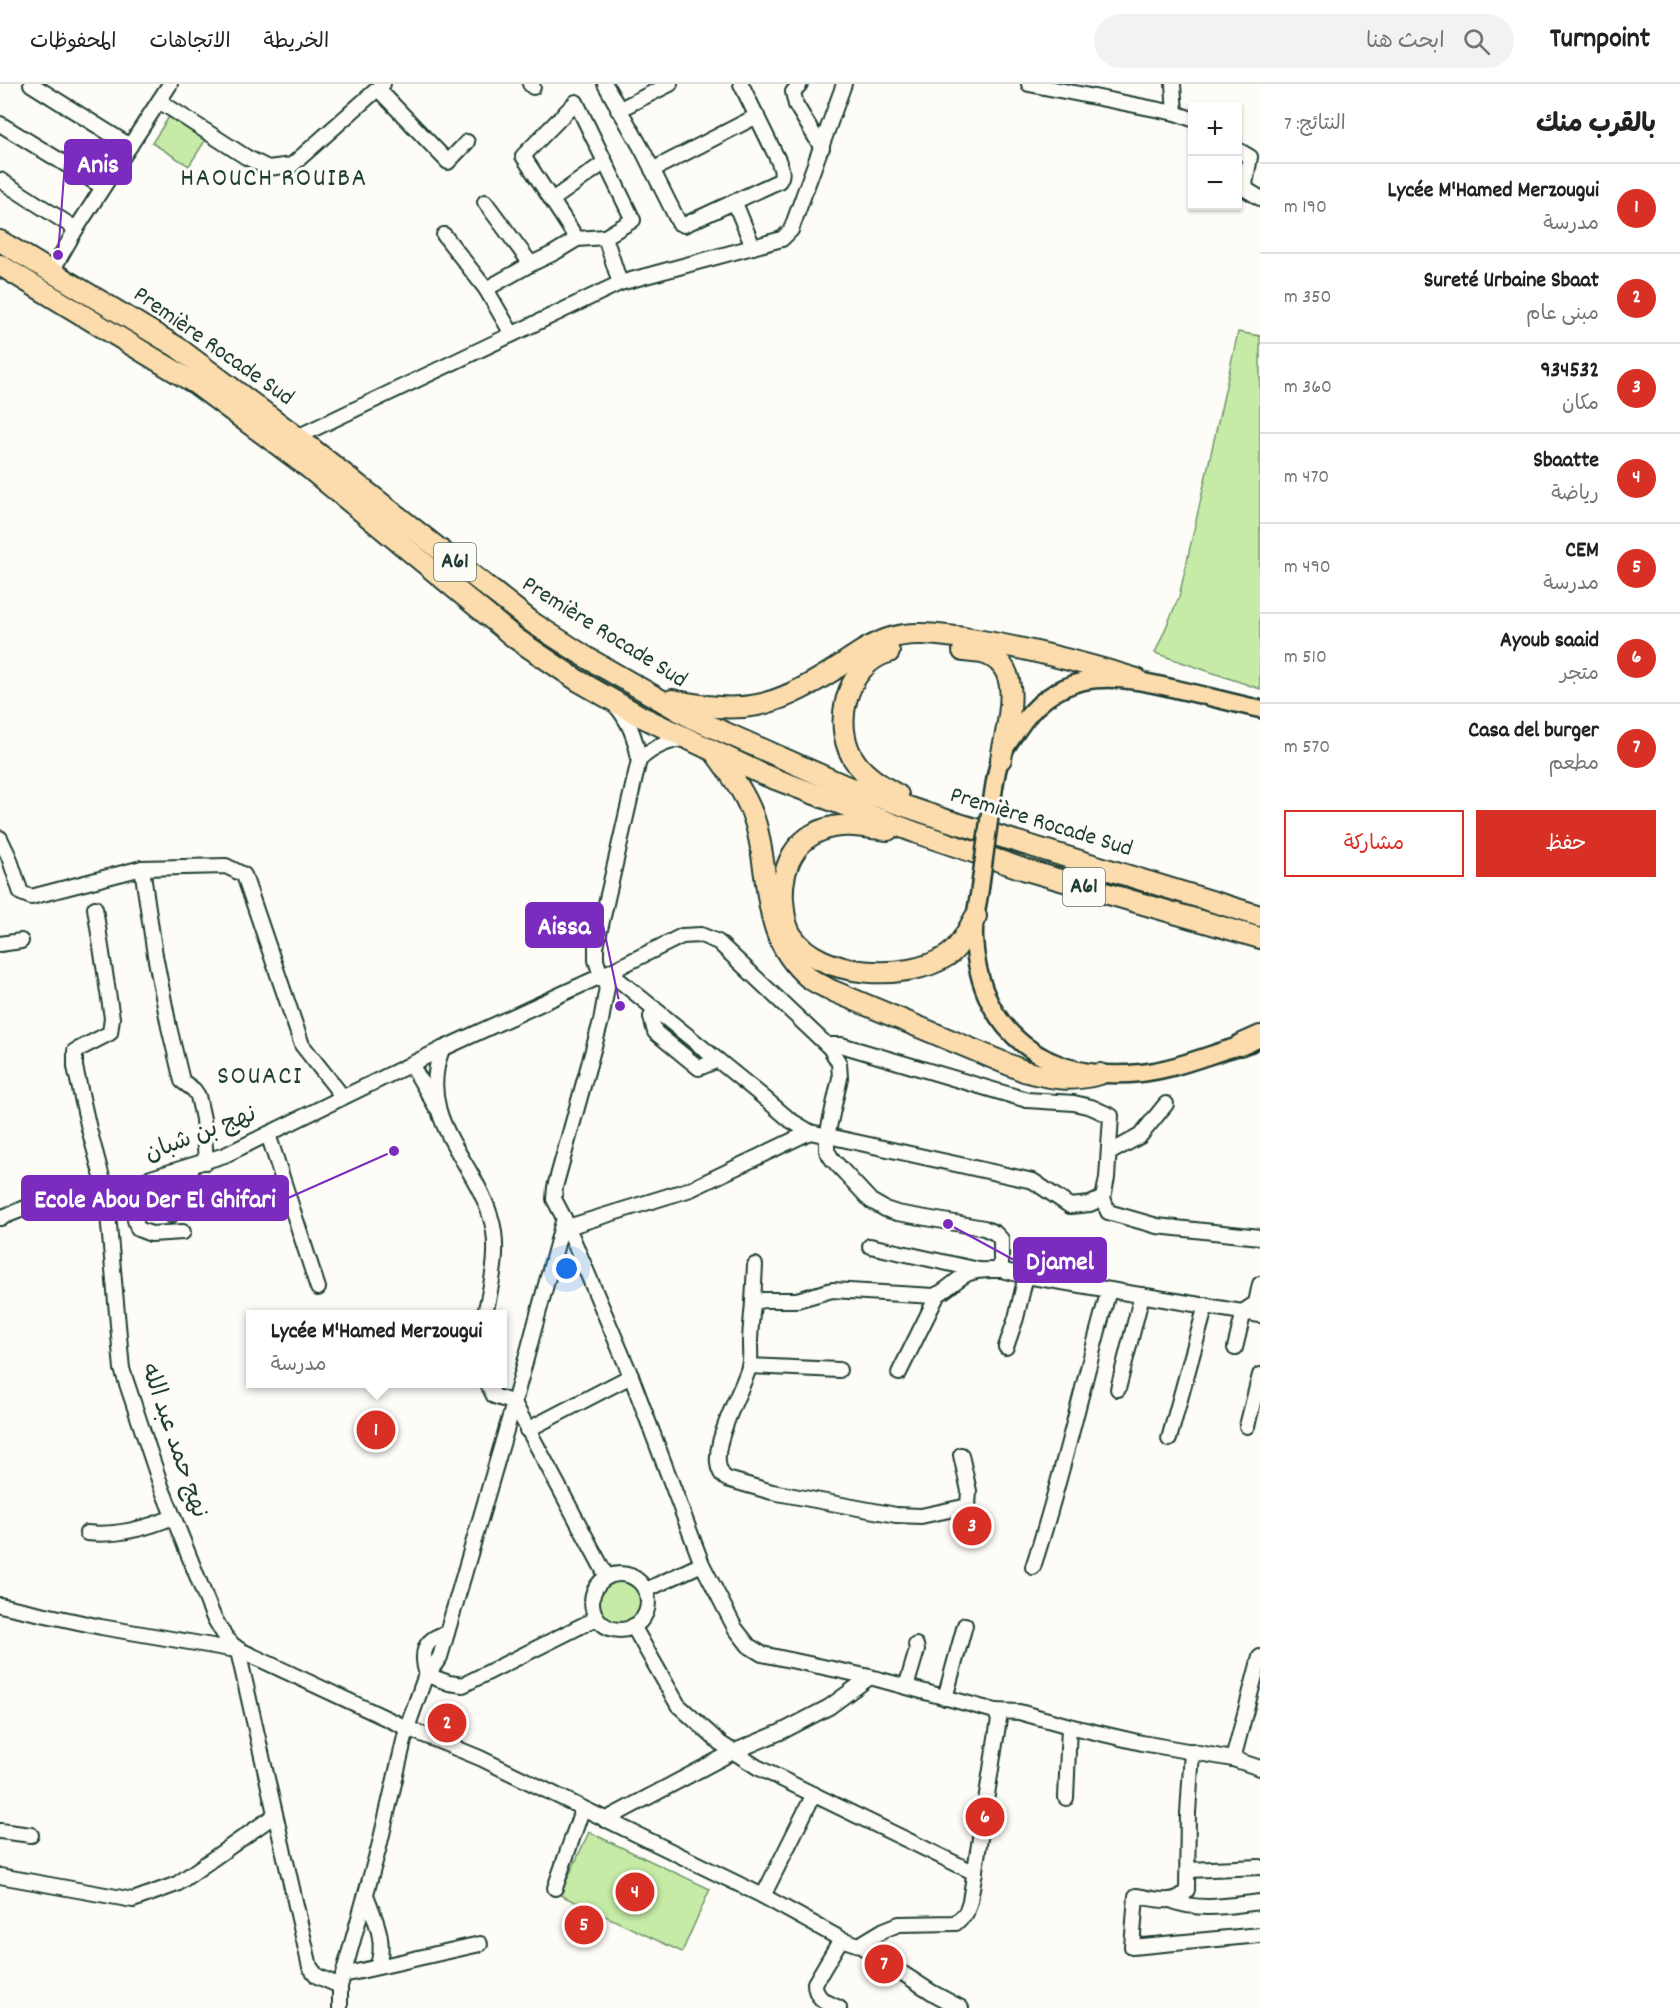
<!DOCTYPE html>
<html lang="ar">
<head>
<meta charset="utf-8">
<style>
	:root { --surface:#fff; --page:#f2f2f2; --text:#222; --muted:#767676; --line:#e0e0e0; --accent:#d93025 }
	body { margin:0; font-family:Dekko,"Playpen Sans Arabic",sans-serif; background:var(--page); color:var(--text); direction:rtl }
	.controls { position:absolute; right:18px; top:18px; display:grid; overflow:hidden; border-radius:0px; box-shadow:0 2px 4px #0004 }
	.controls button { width:54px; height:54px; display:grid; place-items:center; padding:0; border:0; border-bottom:2px solid var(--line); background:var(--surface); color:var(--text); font:30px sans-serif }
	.you { position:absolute; left:567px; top:1185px; width:21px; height:21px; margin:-15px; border:4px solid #fff; border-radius:50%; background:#1a73e8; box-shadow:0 0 0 9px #1a73e833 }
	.badge { display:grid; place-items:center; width:39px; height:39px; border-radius:50%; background:var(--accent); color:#fff; font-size:20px; font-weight:700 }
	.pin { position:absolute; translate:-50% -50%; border:3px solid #fff; box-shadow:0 2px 6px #0006 }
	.popup { position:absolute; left:246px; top:1226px; width:261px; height:78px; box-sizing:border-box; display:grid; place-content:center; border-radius:0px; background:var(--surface); filter:drop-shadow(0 2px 4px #0005); font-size:20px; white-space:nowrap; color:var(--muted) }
	.popup b { font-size:22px; color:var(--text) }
	.popup::after { content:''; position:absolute; left:50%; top:100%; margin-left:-12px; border:12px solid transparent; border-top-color:var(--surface) }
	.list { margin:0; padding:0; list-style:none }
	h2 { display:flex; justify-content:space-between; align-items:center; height:78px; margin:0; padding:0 24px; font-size:26px }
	h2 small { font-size:20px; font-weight:400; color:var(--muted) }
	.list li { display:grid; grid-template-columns:39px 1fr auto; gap:18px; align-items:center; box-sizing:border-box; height:90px; padding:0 24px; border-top:2px solid var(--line) }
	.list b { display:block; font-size:22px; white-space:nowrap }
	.list p { margin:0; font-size:20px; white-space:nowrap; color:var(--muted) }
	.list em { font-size:20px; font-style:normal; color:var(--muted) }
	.actions { display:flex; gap:12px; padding:18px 24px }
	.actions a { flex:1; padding:14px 0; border:2px solid var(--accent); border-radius:0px; text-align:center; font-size:21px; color:var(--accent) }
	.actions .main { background:var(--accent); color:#fff }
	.icon { flex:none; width:33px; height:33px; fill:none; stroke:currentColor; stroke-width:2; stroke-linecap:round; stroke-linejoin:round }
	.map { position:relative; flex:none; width:1260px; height:1924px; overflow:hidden; direction:ltr }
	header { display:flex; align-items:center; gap:36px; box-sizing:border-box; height:84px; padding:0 30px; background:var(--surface); border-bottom:2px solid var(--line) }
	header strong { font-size:28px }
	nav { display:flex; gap:33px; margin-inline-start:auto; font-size:21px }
	.search { width:420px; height:54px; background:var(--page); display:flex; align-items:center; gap:15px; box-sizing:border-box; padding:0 21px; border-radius:33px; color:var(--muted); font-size:22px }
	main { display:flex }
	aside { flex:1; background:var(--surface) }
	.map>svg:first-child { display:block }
</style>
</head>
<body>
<header>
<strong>Turnpoint</strong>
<div class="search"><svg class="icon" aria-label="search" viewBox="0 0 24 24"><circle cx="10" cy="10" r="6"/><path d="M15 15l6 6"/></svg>ابحث هنا</div>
<nav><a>الخريطة</a><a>الاتجاهات</a><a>المحفوظات</a></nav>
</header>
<main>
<aside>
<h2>بالقرب منك<small>النتائج: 7</small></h2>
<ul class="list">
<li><span class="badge">1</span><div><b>Lycée M'Hamed Merzougui</b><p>مدرسة</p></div><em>190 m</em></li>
<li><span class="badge">2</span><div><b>Sureté Urbaine Sbaat</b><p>مبنى عام</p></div><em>350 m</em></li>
<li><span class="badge">3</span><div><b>934532</b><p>مكان</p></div><em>360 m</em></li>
<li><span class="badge">4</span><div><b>Sbaatte</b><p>رياضة</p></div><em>470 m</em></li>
<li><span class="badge">5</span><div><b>CEM</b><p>مدرسة</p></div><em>490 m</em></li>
<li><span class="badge">6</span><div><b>Ayoub saaid</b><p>متجر</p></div><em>510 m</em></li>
<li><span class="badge">7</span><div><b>Casa del burger</b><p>مطعم</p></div><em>570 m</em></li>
</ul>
<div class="actions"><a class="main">حفظ</a><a>مشاركة</a></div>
</aside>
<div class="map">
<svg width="1260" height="1924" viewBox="0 0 1260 1924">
	<rect width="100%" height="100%" fill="#fdfcf7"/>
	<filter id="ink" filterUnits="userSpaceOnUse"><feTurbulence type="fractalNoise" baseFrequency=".0167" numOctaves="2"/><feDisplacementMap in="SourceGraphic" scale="12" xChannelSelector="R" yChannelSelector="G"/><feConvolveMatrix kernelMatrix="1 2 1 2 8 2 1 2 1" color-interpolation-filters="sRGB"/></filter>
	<g filter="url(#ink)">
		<g fill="#c5eba6" stroke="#72946d" stroke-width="1.5">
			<path d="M172,28L208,52L189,82L152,59Z"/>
			<path d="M1238,248L1260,252V605L1155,569L1179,513Z"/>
			<circle cx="621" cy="1518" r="23"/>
			<path d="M589,1748L710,1805L682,1868L560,1811Z"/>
		</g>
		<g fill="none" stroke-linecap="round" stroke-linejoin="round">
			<g stroke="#1f3d34" stroke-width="18">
				<g id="minor">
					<path d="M31,0L130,62"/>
					<path d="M530,0L533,3"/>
					<path d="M605,0L643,67L679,139L684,141L779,97C784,90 781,84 778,76L741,0"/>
					<path d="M800,0L793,8L796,21L822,64"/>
					<path d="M1029,0L1175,29L1192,35"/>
					<path d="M1173,0L1175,29"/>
					<path d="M378,5L448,78L467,58"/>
					<path d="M159,17L246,73L268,84L292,81L383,0"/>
					<path d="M618,26L670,0"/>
					<path d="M0,40L103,103"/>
					<path d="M1238,66L1250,73L1245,100L1247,106L1260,114"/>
					<path d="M652,86L757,32"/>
					<path d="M0,96L76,145"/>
					<path d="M552,116L605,78"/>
					<path d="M485,118L531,180L486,205L512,250"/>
					<path d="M735,119L753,163"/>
					<path d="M444,151L486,205"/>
					<path d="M577,155L605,153"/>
					<path d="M531,180L554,169L577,155L523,72L576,18L633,136L605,153L620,199"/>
					<path d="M52,187L76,145L170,0"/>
					<path d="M297,353L620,199L782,155L791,146L844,0"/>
					<path d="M639,676C653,663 667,656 686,655"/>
					<path d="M0,754L9,773L21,809L31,813L142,784L226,782L244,791L302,961L343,1013"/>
					<path d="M142,784L155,871L169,943L182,997L194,1006L198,1012L203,1035L206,1078"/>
					<path d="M95,824L112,934L110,949L75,967V983L89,1045L106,1108L122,1285L161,1402L213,1532C221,1545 226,1558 240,1566"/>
					<path d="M0,860L21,857"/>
					<path d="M609,888L762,1012L790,1036L810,1048L1033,1097L1070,1122L1090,1120L1103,1114L1107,1094L1111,1032L1091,1023L1074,1019L1027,1016L841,961H827"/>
					<path d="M654,924L651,933L655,948L699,984L718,976"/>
					<path d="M442,965C416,1034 471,1072 490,1131C501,1163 492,1198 485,1230"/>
					<path d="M411,980L436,1023"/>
					<path d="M268,1050L318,1204"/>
					<path d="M1109,1069L1140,1052L1166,1020"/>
					<path d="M137,1099L135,1136L138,1145L151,1150L183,1148"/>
					<path d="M1103,1114L1108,1128L1157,1142L1260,1153"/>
					<path d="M171,1131L193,1082"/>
					<path d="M0,1134L28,1123L106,1108L225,1071L442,965L601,892L596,876V863L639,676C636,655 630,637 615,621"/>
					<path d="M561,1145L691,1105L810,1048"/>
					<path d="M870,1162L979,1186"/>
					<path d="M753,1218L755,1181"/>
					<path d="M1006,1263L1016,1234L1026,1192"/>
					<path d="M1235,1264L1244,1227L1256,1219L1260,1200"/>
					<path d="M749,1282L839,1286"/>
					<path d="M899,1289L938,1210"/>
					<path d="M488,1300L494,1312L514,1319L607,1493"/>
					<path d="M1118,1305L1142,1211"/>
					<path d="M1247,1342L1260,1291"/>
					<path d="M527,1346L631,1292"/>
					<path d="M1169,1355L1206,1221"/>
					<path d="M961,1371L969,1407L968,1422L921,1432L896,1431L772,1408L727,1395C699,1377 743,1307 749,1283C751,1276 750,1268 750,1260C750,1246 752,1232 753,1218L764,1216H797L832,1206L934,1212C947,1207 955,1196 967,1190C977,1185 990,1186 1001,1186"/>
					<path d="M87,1449C116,1452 147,1444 173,1433"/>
					<path d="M1033,1483C1063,1392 1083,1298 1109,1206"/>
					<circle cx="620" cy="1518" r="28"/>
					<path d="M646,1506L702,1480"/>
					<path d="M0,1521L101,1543L242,1567L407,1644L480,1674L763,1812L841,1855L859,1861L933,1909L961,1924"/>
					<path d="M633,1542L678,1621L720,1659L757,1683L975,1789"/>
					<path d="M447,1549C424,1555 420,1568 427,1591L449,1599L463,1601L597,1534"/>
					<path d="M238,1567L310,1883L317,1892L340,1902"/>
					<path d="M906,1603L917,1566L916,1561"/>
					<path d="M945,1614L965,1541"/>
					<path d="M995,1627L1019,1628L1073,1643L1142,1659L1233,1675L1260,1684"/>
					<path d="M1192,1667L1188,1729L1187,1806C1176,1823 1153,1814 1136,1812L1132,1863L1260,1851"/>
					<path d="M1233,1675L1260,1573"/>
					<path d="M1066,1714L1069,1642"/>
					<path d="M605,1736L733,1668L783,1647L829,1623L870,1593"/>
					<path d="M0,1747L31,1751"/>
					<path d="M1188,1786L1260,1783"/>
					<path d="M0,1792L133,1816L177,1800L275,1731"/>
					<path d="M555,1804L582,1726"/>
					<path d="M366,1811C375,1835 387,1858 377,1883"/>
					<path d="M763,1812L814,1710"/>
					<path d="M1173,1817C1199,1828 1232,1821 1260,1818"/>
					<path d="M859,1861L884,1846L899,1840L956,1839L966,1829L970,1817L999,1635L995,1627L870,1593L762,1570L749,1562L735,1544L702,1480L631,1292L564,1134L554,1115L555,1103L601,937L607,903L601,892L682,852L701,851L718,858L830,964L839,979L840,994L827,1052V1067L832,1075L871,1117L885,1125L897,1129L984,1144L995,1149L1001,1155V1186L1026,1192L1260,1231"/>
					<path d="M343,1891L480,1860"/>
					<path d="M340,1924V1902L379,1763L407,1644L424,1596L440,1573L514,1319L564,1134"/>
					<path d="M839,1924C826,1918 815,1915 815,1899L841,1855"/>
				</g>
			</g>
			<g stroke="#1f3d34" stroke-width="21">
				<g id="major">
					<path d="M991,722C994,707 995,688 1001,673C1006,660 1015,650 1023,638C1065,582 1120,591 1180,606C1207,612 1233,619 1260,625"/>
					<path d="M980,804C978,820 973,837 974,854C979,950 1048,999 1141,989C1178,985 1214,968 1250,959"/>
				</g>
			</g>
			<g stroke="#1f3d34" stroke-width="24">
				<g id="highway">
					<path d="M0,157L177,263L297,353L533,539L589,575L692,634L843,701L946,736L1260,832"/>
					<path d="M0,181L196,300L309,384L515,554L577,596L642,633L762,690L917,749L1026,786L1260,854"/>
					<path d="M963,567C969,568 976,568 982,569C1028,581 1006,643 1001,675"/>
					<path d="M889,568C845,580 830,646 857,680C868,694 883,703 898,711"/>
					<path d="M672,616C741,631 772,625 832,587C849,576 867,562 887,555C911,546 939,551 964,554C1024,563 1080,578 1137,595"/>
					<path d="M716,670C732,692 749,714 756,741C771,795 760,853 809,894C816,899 825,903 833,907L1024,987C1053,995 1071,998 1100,990"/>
					<path d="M888,746C868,744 845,738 825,745C789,757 779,793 784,826C785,835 787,845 792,852C819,894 907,898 947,872C960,864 968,845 976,832"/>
					<path d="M1240,961L1260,952"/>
				</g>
			</g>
			<use href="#minor" stroke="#fdfcf7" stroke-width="14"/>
			<use href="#major" stroke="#fcdcac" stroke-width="16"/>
			<use href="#highway" stroke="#fcdcac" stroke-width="20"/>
			<g stroke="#1f3d34" stroke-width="21" stroke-linecap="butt">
				<path id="major-bridge" d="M980,804L991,722"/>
			</g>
			<use href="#major-bridge" stroke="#fcdcac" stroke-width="16"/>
		</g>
	</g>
	<g text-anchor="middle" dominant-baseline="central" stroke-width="6" stroke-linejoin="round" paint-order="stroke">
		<g fill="#fdfcf7" stroke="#62766e" stroke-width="1.5">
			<rect x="434" y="459" width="42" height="38" rx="4.5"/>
			<rect x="1063" y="784" width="42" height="38" rx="4.5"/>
		</g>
		<g font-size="22" font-weight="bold" fill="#1f3d34">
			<text x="455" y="478">A61</text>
			<text x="1084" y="803">A61</text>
		</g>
		<g font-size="24" fill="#1f3d34" stroke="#fdfcf7">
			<text transform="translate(213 263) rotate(35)">Première Rocade Sud</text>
			<text transform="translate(604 549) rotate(32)">Première Rocade Sud</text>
			<text transform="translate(1041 739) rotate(17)">Première Rocade Sud</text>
			<text transform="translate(201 1051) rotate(-21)">نهج بن شبان</text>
			<text transform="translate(173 1357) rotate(71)">نهج حمد عبد الله</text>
		</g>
		<g font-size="27" letter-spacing="1.5" fill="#1f3d34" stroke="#fdfcf7">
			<text x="274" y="95">HAOUCH ROUIBA</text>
			<text x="260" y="993">SOUACI</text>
		</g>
	</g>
	<path fill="none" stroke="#7b2cbf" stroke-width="2" d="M58 171L65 78M620 922L603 841M394 1067L288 1114M948 1140L1014 1176"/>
	<g fill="#7b2cbf" stroke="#fdfcf7" stroke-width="2">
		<circle cx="58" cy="171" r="6"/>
		<circle cx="620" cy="922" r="6"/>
		<circle cx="394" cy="1067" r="6"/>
		<circle cx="948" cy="1140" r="6"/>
	</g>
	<g fill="#7b2cbf" stroke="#7b2cbf" stroke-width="2">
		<rect x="65" y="56" width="66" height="44" rx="6"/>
		<rect x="526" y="819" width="77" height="44" rx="6"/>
		<rect x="22" y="1092" width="266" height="44" rx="6"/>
		<rect x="1014" y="1154" width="92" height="44" rx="6"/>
	</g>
	<g font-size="26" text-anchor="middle" font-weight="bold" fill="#fff">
		<text x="98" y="88">Anis</text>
		<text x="564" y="850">Aissa</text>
		<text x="155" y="1123">Ecole Abou Der El Ghifari</text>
		<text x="1060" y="1185">Djamel</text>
	</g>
</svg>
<div class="controls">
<button>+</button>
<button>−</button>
</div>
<div class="you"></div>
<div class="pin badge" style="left:376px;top:1346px">1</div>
<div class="popup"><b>Lycée M'Hamed Merzougui</b>مدرسة</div>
<div class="pin badge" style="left:447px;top:1639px">2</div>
<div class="pin badge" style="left:972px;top:1442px">3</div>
<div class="pin badge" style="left:635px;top:1808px">4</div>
<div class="pin badge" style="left:584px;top:1841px">5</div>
<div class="pin badge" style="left:985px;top:1733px">6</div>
<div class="pin badge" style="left:884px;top:1880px">7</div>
</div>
</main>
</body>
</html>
